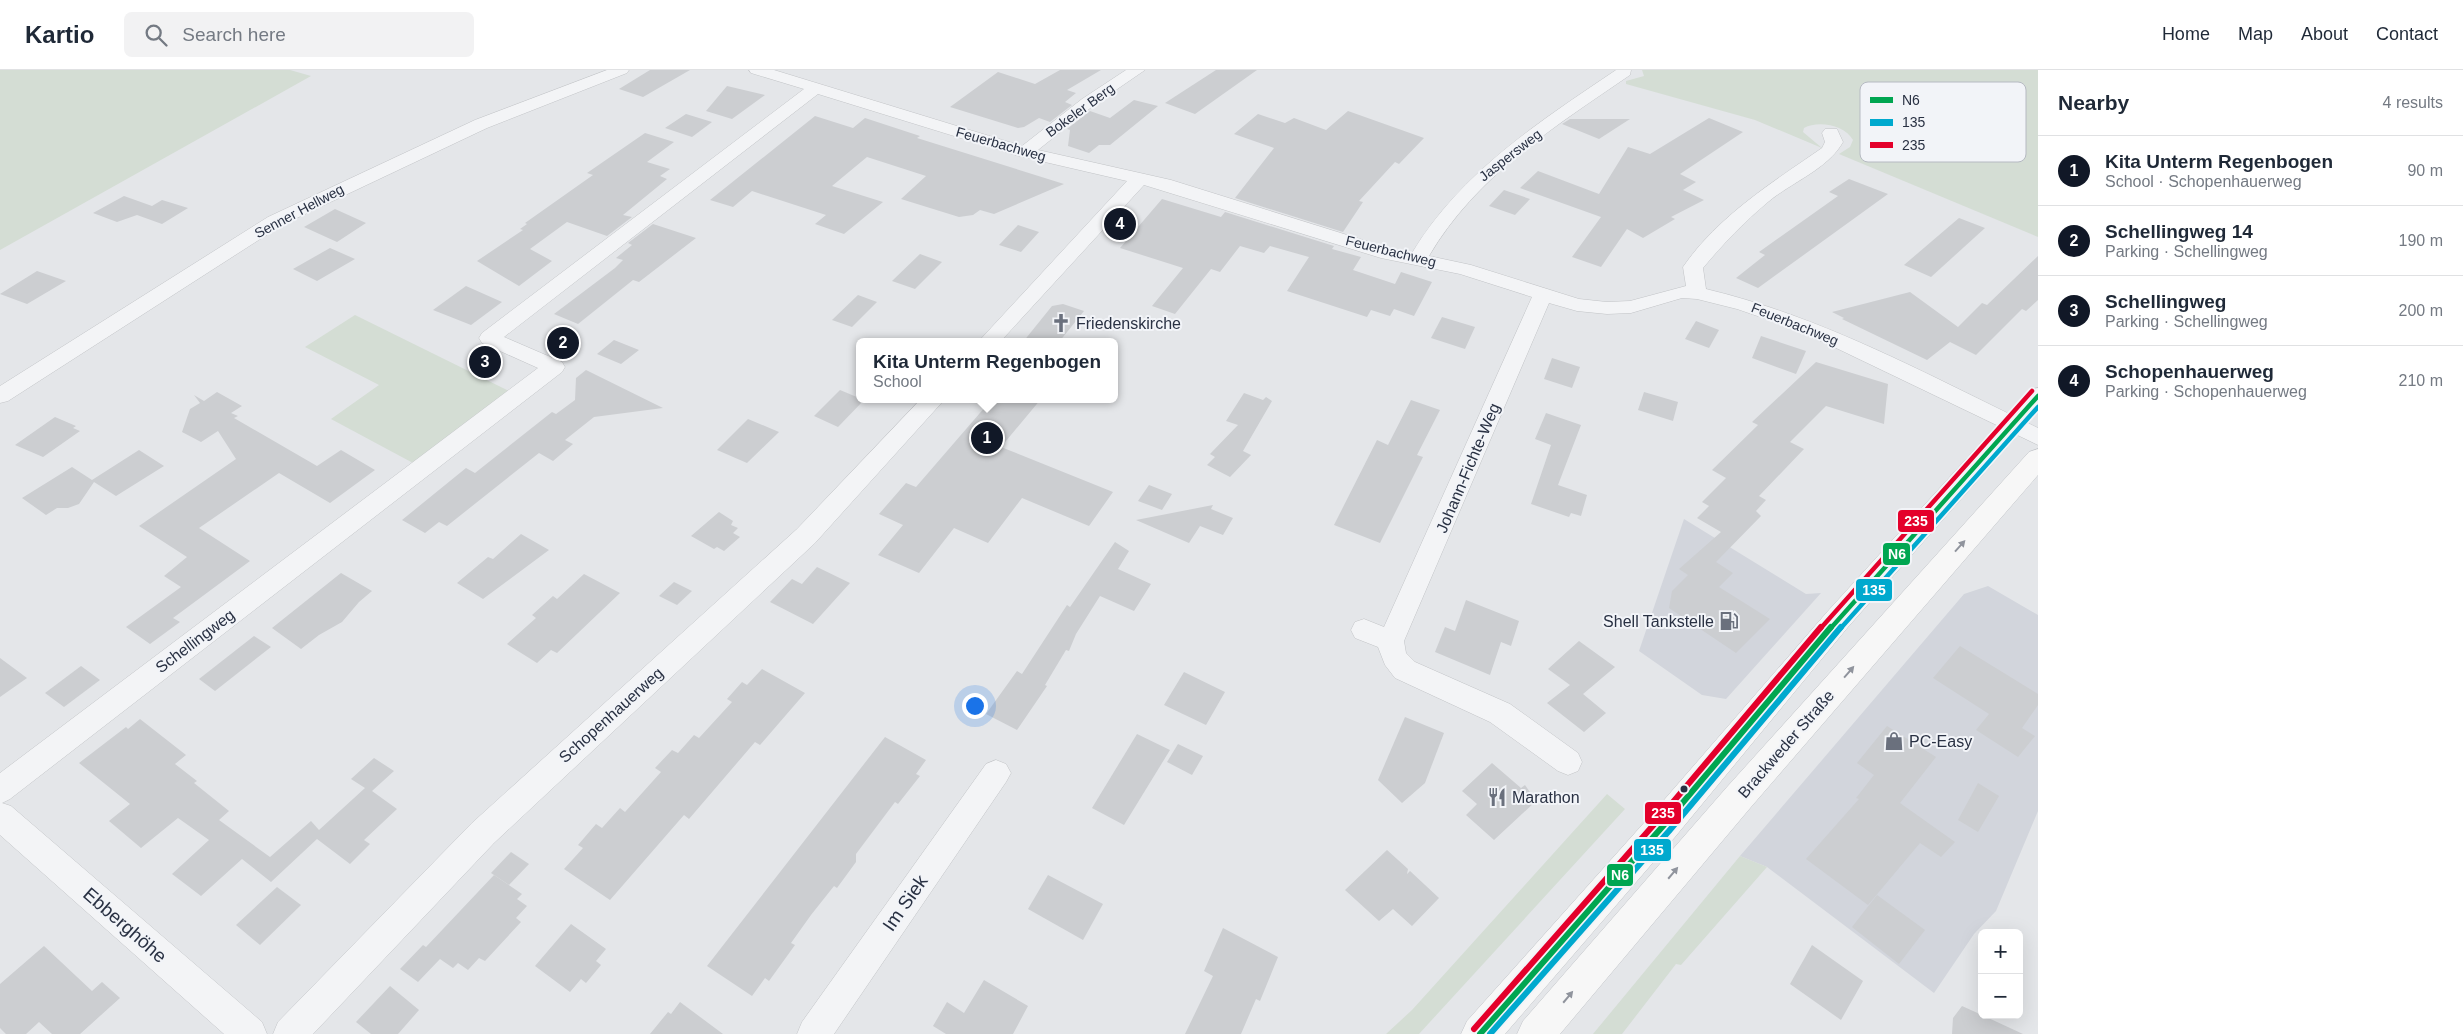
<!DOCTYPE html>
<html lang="en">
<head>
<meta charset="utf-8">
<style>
	:root { --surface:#fff; --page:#f2f2f3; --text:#1f2937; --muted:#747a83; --line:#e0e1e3; --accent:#111827 }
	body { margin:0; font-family:Helvetica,sans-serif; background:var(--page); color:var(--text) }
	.controls { position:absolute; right:15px; bottom:15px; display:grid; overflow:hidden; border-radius:8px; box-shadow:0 5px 20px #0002 }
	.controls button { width:45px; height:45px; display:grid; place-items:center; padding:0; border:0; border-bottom:1px solid var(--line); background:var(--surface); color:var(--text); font:25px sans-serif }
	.you { position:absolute; left:974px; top:635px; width:18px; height:18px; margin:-12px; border:4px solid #fff; border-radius:50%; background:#1a73e8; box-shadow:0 0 0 8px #1a73e833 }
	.badge { display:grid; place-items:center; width:32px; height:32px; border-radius:50%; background:var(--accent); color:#fff; font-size:16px; font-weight:700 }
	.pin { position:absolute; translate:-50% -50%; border:2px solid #fff; box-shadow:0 1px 5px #0006 }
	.popup { position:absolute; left:856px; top:268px; width:262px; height:65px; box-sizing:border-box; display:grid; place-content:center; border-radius:8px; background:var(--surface); filter:drop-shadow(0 1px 4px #0005); font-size:16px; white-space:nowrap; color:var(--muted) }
	.popup b { font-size:19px; color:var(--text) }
	.popup::after { content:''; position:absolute; left:50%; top:100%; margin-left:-10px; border:10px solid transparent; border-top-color:var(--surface) }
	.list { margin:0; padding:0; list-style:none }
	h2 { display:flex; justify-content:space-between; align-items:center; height:65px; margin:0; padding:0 20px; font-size:21px }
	h2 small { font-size:16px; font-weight:400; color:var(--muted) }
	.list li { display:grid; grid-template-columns:32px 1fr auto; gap:15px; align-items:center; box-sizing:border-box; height:70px; padding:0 20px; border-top:1px solid var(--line) }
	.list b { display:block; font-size:19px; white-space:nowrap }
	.list p { margin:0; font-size:16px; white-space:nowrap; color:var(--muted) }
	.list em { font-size:16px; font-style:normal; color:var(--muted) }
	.icon { flex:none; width:28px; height:28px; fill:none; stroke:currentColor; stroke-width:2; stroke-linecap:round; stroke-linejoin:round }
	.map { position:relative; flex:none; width:2038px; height:964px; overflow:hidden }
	header { display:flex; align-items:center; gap:30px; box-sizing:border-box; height:70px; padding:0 25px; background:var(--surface); border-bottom:1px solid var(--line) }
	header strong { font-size:24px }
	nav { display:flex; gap:28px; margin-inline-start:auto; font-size:18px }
	.search { width:350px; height:45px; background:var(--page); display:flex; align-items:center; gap:12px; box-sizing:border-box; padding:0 18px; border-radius:8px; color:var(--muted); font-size:19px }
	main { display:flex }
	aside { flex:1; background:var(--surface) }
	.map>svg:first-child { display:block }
</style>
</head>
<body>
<header>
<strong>Kartio</strong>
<div class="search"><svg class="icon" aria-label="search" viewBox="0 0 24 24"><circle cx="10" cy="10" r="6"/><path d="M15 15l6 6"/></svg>Search here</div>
<nav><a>Home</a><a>Map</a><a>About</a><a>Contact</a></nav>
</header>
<main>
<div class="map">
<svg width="2038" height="964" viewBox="0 0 2038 964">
	<rect width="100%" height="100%" fill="#e4e6e9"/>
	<g fill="#d2d5dc">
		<path d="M1684,449L1806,524L1821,523L1726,629L1702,625L1639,581Z"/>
		<path d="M1988,516L2038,545V741L1996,841L1974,864L1934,923L1767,797L1740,786L1964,524Z"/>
	</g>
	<g fill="#d4ddd4">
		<path d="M0,0H290L311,6L0,180Z"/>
		<path d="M1642,0H2038V167L1839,84L1850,77L1853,70C1845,55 1818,50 1804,58L1803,62L1822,78L1755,50L1626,14V11L1644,6Z"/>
		<path d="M355,245L509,321L413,393L331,349L379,315L305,277Z"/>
		<path d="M1607,724L1625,739L1419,964H1386L1412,940Z"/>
		<path d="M1740,786L1767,797L1681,895L1676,894L1622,964H1593Z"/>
	</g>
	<g fill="#ccced1">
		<path d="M650,0H690L643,27L619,19Z"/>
		<path d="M1060,0H1101L1067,20L1076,23L1065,32L1072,35L1050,52L1039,48L1024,57L1018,58L950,37L998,2L1035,14Z"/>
		<path d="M1216,0H1257L1195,44L1165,33Z"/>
		<path d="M727,16L765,25L732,49L706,41Z"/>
		<path d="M1134,30L1158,36L1110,75H1099L1089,83L1068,76L1070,60L1067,59L1090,41L1110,48Z"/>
		<path d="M1348,41L1424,68L1399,94L1395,92L1359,131L1363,132L1343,162L1235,128L1274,78L1234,64L1258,44L1285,53L1294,48L1326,60Z"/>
		<path d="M686,44L712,52L692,67L665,58Z"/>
		<path d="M815,46L853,58L865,48L920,66L917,68L1064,114L994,144L980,140L973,145L959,147L901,129L926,106L867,87L832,116L883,132L844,164L815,154L826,145L752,121L733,137L710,130Z"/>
		<path d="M1709,48L1743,62L1680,104L1696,112L1683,120L1704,130L1671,147L1675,149L1643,168L1627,159L1601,197L1572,187L1601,147L1520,118L1538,101L1599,124L1628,77L1650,84Z"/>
		<path d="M1570,49H1630L1599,69L1562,54Z"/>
		<path d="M645,63L674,72L647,92L670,99L660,106L667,109L623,145L632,147L607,166L567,152L530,179L552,191L519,216L477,191L523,160L520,159L527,154L525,153L593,105L587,103Z"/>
		<path d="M1849,109L1888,124L1758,218L1736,208L1765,185L1759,182L1838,126L1829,122Z"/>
		<path d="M1504,120L1530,129L1515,145L1489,136Z"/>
		<path d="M124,126L152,136L162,130L188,138L162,154L137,145L117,152L93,143Z"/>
		<path d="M1162,129L1221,147L1225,142L1334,176L1332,179L1361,187L1353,200L1395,214L1401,202L1432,212L1414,246L1394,239L1390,246L1371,240L1367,247L1287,221L1309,187L1270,176L1264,183L1240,176L1220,202L1211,199L1175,244L1152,236L1183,198L1120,178Z"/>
		<path d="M335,139L366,153L337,172L304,157Z"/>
		<path d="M1959,148L1985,158L1931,207L1904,195Z"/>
		<path d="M653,154L696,168L639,212L633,210L578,254L554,244L615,198L623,190L616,188L632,175L628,173Z"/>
		<path d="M1018,155L1039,162L1021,182L999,175Z"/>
		<path d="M330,178L355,189L317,211L293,199Z"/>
		<path d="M920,184L942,192L915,219L892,211Z"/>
		<path d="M2038,186V230L2026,241L2022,239L1976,285L1950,272L1927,290L1842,249L1844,248L1832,242L1910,222L1958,257L1982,233L1987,235Z"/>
		<path d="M37,201L66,211L27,234L0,224Z"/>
		<path d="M466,216L502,232L471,255L433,240Z"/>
		<path d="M858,225L877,232L852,257L832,250Z"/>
		<path d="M1063,234L1084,241L1059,272H1023L1052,236Z"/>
		<path d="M1442,247L1475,257L1465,279L1431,268Z"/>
		<path d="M1696,251L1719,260L1709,278L1685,269Z"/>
		<path d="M1761,266L1806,281L1796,304L1752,288Z"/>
		<path d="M614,270L639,280L621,294L597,284Z"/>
		<path d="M1552,288L1580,297L1572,318L1544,309Z"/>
		<path d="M1816,292L1888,314L1884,354L1826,336L1790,372L1804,379L1759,426L1766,430L1756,441L1761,446L1716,492L1733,503L1719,517L1770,549L1736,583L1669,538L1672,521L1688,505L1679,499L1721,462L1697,448L1709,436L1702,432L1726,408L1712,400L1758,355L1752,352Z"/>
		<path d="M586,300L663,338L594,347L565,370L573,374L553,391L539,383L447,456L439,452L425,463L402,450L466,398L475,403L552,342L556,344L575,330L576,308Z"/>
		<path d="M840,320L864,330L838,357L814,346Z"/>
		<path d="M217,322L242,336L231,343L238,346L234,348L317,396L341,380L375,400L330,433L279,403L199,458L250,491L173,548L180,552L150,574L126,557L181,517L164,506L187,487L139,456L236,389L218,361L201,372L182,362L190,339L200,333L194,325L204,331Z"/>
		<path d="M1644,322L1678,332L1673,351L1638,340Z"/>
		<path d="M1244,323L1263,330L1266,327L1272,331L1243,381L1251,385L1230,407L1207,395L1215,387L1210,384L1238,355L1226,351Z"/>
		<path d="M992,329H1041L1001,377L1113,422L1089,456L1022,428L988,473L954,458L919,503L878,485L903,455L879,444L906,413L916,417Z"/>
		<path d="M1411,330L1440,340L1417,385L1423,387L1380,473L1334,455L1377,370L1388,375Z"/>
		<path d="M1546,343L1581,355L1558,415L1587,425L1581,446L1571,443L1569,447L1531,434L1551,375L1535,369Z"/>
		<path d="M55,347L76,356L73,358L80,361L43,387L15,375Z"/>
		<path d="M748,349L779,362L747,393L717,380Z"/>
		<path d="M139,380L164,396L116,426L94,412L79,434L68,438H57L46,445L22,428L72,397L92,410Z"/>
		<path d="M1149,415L1172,424L1162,440L1138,431Z"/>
		<path d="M1213,435L1211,439L1233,448L1223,465L1200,456L1189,473L1136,450Z"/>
		<path d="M719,442L733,451L731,455L738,458L733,463L740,467L724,481L717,477L714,479L691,466Z"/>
		<path d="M521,464L549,480L483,529L457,513L488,487L493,489Z"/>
		<path d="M1115,472L1129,481L1118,499L1151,514L1134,541L1100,526L1076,564L1069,581L1066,580L1045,615L1047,616L1017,660L986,644L1017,601L1022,604L1067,535L1070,537Z"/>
		<path d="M817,497L850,513L813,554L770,532L792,509L802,514Z"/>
		<path d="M341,503L372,521L359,532L342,552L319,565L301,579L272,558Z"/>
		<path d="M584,504L620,523L557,583L551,580L537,593L507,574L536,548L532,545L553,526L557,529Z"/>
		<path d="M674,512L692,521L677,535L659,526Z"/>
		<path d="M1466,530L1519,551L1511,576L1501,572L1490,605L1435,582L1445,557L1455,561Z"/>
		<path d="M254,566L271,577L215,621L199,609Z"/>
		<path d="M1579,571L1615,597L1583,624L1606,643L1584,662L1547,633L1570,615L1548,599Z"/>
		<path d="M1960,576L2038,624V635L2022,658L2035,666L2018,687L1976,660L1989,644L1933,608Z"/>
		<path d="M0,588L27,608L0,627Z"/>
		<path d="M81,596L100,610L64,637L45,623Z"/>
		<path d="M762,599L805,623L760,675L755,672L689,749L684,745L610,830L564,799L583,778L578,775L596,754L602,758L620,738L625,742L661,702L655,698L672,680L678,683L694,665L699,668L732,632L727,629L742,612L747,615Z"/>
		<path d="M1184,602L1225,622L1206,655L1164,635Z"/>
		<path d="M1405,647L1444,663L1425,713L1402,733L1378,710Z"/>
		<path d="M140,649L186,685L175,694L197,711L194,713L229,741L219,750L270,787L311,751L319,760L365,718L351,709L374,688L394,701L372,721L397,739L364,770L370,774L350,794L317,769L271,812L242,789L201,826L172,804L209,770L178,748L141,778L109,751L130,734L79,693L126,657L128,659Z"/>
		<path d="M1887,656L1936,687L1900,733L1955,772L1941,787L1920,773L1868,835L1806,789L1859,729L1856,728L1874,705L1857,693Z"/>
		<path d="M1137,664L1170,680L1124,755L1092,738Z"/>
		<path d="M885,667L926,690L916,704L920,706L898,734L895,732L856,784V792L837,818L834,816L811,845L791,873L795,875L769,911L765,908L752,926L707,896Z"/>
		<path d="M1178,674L1203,686L1192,705L1167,692Z"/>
		<path d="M1492,693L1521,718L1525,715L1536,731L1494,770L1466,745L1477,734L1462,721Z"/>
		<path d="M1978,713L1999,726L1978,762L1958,750Z"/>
		<path d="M1387,780L1408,799L1407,804L1410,801L1439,828L1412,856L1393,839L1379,851L1345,820Z"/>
		<path d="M511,782L529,794L509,815L491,803Z"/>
		<path d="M494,805L522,824L517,829L527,836L516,848L521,852L485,891L479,888L468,900L458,893L453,898L440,889L418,912L400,899L423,875L426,877Z"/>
		<path d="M1048,805L1103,834L1083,870L1028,839Z"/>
		<path d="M277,817L301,835L260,875L236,855Z"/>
		<path d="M1877,825L1925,860L1899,894L1852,857Z"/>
		<path d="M571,854L606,879L596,891L601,895L586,913L581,909L570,922L535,896Z"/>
		<path d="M1223,858L1278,887L1260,931L1256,929L1241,964H1185L1213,906L1204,901Z"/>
		<path d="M1812,875L1863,911L1841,950L1790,914Z"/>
		<path d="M44,876L92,921L102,912L120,928L80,964H52L39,952L26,964H6L0,958V914Z"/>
		<path d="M984,910L1028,936L1013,964H946L933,956L947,932L964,943Z"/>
		<path d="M390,916L419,940L398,964H371L356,952Z"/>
		<path d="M680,932L723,964H650L668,942L671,944Z"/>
		<path d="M1962,936L1982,945L2023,964H1952L1953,948Z"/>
	</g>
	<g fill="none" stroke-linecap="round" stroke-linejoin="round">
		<g stroke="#c2c4c7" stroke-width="1">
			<g id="minor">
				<path d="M607,0H629L627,3L487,58L282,155L8,331L0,333V316L268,147L475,50Z"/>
				<path d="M749,0H774L1022,76L1082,29L1126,0H1145L1094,35L1038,80L1171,110L1392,179L1412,183C1461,102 1539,52 1616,0H1631L1630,5C1554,57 1476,106 1429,186L1471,195L1579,229L1607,232L1630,231L1686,216L1683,197C1718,146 1773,112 1822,78L1825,72L1822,63L1825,59H1837L1843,72C1828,99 1792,112 1768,132C1744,152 1723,174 1703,198L1706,219C1824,247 1930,306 2038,358V375L1834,277L1784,255L1737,239L1697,229L1682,228L1631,243L1607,244L1577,241L1549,233L1404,571L1406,583L1415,592L1510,634L1578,683L1582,692L1578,701L1568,705L1558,701L1490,652L1395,608L1385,595L1378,577L1355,568L1351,560L1355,552L1364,549L1384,557L1532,227L1460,204L1381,188L1144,115L1000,272H978L1127,111L1019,86L818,24L504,267L562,292L565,297L562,302L10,729L2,733L11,736L262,952L267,964H224L0,765V703L538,298L482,273L479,268L482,263L804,19L751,3Z"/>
				<path d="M921,329H945L815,473L494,773L313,964H273L278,952L472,753L797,459Z"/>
				<path d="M996,690L1006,694L1011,703L1006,712L834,964H797L802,952L986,694Z"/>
			</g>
		</g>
		<g stroke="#c0c3c7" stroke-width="1">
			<g id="major">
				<path d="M2038,318V342L1848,557L1675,767L1505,964H1461L1467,951L1651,745L1828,541L2029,320Z"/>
				<path d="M2038,379V405L1751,737L1560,964H1517L1523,951L1727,717L2029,382Z"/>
			</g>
		</g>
		<use href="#minor" fill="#f3f4f6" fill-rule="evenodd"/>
		<use href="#major" fill="#f7f7f7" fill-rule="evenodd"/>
		<g stroke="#f2f4f8" stroke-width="8">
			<path id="bus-1-far1" d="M1830,559L2038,326"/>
		</g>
		<g stroke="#f2f4f8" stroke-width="10">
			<path id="bus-1" d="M1480,964L1663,756L1831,557"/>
		</g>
		<g stroke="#f2f4f8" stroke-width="8">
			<path id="bus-2-far1" d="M1840,559L2038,337"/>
		</g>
		<g stroke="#f2f4f8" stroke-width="10">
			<path id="bus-2" d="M1490,964L1669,761L1841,557"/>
		</g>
		<g stroke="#f2f4f8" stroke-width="8">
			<path id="bus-3-far1" d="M1820,559L2032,321"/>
		</g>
		<g stroke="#f2f4f8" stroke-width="10">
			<path id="bus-3" d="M1474,959L1657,751L1821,557"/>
		</g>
		<use href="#bus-1-far1" stroke="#00a651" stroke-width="4.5"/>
		<use href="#bus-1" stroke="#00a651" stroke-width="6"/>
		<use href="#bus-2-far1" stroke="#00a9ce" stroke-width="4.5"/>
		<use href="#bus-2" stroke="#00a9ce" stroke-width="6"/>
		<use href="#bus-3-far1" stroke="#e4002b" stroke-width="4.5"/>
		<use href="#bus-3" stroke="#e4002b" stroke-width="6"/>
	</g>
	<defs><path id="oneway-solid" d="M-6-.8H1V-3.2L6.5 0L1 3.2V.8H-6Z" transform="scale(1.25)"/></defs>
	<g fill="#90949d">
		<use href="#oneway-solid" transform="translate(1960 476) rotate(-48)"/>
		<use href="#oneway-solid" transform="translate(1849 602) rotate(-49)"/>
		<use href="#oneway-solid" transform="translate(1673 803) rotate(-50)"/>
		<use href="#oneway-solid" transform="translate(1568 927) rotate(-50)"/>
	</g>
	<defs>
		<g id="church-bare" transform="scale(1.5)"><path d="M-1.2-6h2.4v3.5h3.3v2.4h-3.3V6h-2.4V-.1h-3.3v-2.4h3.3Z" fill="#6a707d" stroke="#f2f4f8" stroke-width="2.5" paint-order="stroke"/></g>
		<g id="fuel-bare" transform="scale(1.5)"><path d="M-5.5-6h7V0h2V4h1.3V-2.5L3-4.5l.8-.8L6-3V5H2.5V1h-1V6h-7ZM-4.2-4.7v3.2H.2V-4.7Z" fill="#6a707d" stroke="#f2f4f8" stroke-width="2.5" paint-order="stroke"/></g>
		<g id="shop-bare" transform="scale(1.5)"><path d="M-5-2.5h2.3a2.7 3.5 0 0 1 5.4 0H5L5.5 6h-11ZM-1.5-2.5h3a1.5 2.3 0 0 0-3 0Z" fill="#6a707d" stroke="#f2f4f8" stroke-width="2.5" paint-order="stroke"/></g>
		<g id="restaurant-bare" transform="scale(1.5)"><path d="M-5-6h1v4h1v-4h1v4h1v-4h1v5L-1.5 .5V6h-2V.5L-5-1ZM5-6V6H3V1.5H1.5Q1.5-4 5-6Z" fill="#6a707d" stroke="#f2f4f8" stroke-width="2.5" paint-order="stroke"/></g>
	</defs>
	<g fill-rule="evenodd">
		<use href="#church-bare" x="1061" y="253"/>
		<use href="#fuel-bare" x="1729" y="551"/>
		<use href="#shop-bare" x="1894" y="671"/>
		<use href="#restaurant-bare" x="1497" y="727"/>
	</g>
	<circle fill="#293143" stroke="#f2f4f8" stroke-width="2" cx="1684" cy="719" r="4.5"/>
	<g text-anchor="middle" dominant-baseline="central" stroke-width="4" stroke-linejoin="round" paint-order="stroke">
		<g font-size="14" fill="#293143" stroke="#f2f4f8">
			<text transform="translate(1080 40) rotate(-36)">Bokeler Berg</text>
			<text transform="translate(1001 74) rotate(16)">Feuerbachweg</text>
			<text transform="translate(1510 85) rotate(-38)">Jaspersweg</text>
			<text transform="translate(299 141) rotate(-28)">Senner Hellweg</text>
			<text transform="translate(1391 181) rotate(14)">Feuerbachweg</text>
			<text transform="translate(1795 254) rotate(22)">Feuerbachweg</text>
		</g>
		<g font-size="16" fill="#293143" stroke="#f2f4f8" text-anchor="start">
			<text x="1076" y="253">Friedenskirche</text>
			<text x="1714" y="551" text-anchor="end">Shell Tankstelle</text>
			<text x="1909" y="671">PC-Easy</text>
			<text x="1512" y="727">Marathon</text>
		</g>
		<g font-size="16" fill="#293143" stroke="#f2f4f8">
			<text transform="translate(1468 398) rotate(-67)">Johann-Fichte-Weg</text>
			<text transform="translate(195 571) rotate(-37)">Schellingweg</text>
			<text transform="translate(611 645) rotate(-42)">Schopenhauerweg</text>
			<text transform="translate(1786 674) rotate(-49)">Brackweder Straße</text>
		</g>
		<g font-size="19" fill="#293143" stroke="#f2f4f8">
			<text transform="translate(905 833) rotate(-55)">Im Siek</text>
			<text transform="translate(125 855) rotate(41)">Ebberghöhe</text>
		</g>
	</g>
	<rect x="1860" y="12" width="166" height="80" rx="8" fill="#f2f4f8" stroke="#b6bac2" stroke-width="1"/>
	<rect x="1870" y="27" width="23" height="6" fill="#00a651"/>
	<rect x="1870" y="49" width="23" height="7" fill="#00a9ce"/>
	<rect x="1870" y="72" width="23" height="6" fill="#e4002b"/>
	<g font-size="14" fill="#293143">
		<text x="1902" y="35">N6</text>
		<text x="1902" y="57">135</text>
		<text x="1902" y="80">235</text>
	</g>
	<g stroke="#f2f4f8" stroke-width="2">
		<rect x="1897" y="439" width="38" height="24" rx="5" fill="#e4002b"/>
		<rect x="1882" y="472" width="29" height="24" rx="5" fill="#00a651"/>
		<rect x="1855" y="508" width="38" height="24" rx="5" fill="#00a9ce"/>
		<rect x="1644" y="731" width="38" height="24" rx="5" fill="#e4002b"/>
		<rect x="1633" y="768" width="39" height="24" rx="5" fill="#00a9ce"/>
		<rect x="1606" y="793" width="28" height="24" rx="5" fill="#00a651"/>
	</g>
	<g font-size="14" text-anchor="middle" font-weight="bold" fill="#fff">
		<text x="1916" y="456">235</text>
		<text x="1897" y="489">N6</text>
		<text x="1874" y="525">135</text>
		<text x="1663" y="748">235</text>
		<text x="1652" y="785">135</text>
		<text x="1620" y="810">N6</text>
	</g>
</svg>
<div class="controls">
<button>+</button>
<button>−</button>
</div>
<div class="you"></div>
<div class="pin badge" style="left:987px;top:368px">1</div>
<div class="popup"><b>Kita Unterm Regenbogen</b>School</div>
<div class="pin badge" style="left:563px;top:273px">2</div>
<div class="pin badge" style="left:485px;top:292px">3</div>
<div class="pin badge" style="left:1120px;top:154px">4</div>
</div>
<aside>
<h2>Nearby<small>4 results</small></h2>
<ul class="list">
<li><span class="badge">1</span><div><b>Kita Unterm Regenbogen</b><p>School · Schopenhauerweg</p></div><em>90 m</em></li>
<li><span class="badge">2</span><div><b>Schellingweg 14</b><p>Parking · Schellingweg</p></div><em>190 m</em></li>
<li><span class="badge">3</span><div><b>Schellingweg</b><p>Parking · Schellingweg</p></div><em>200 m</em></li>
<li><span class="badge">4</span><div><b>Schopenhauerweg</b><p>Parking · Schopenhauerweg</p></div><em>210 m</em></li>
</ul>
</aside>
</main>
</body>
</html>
